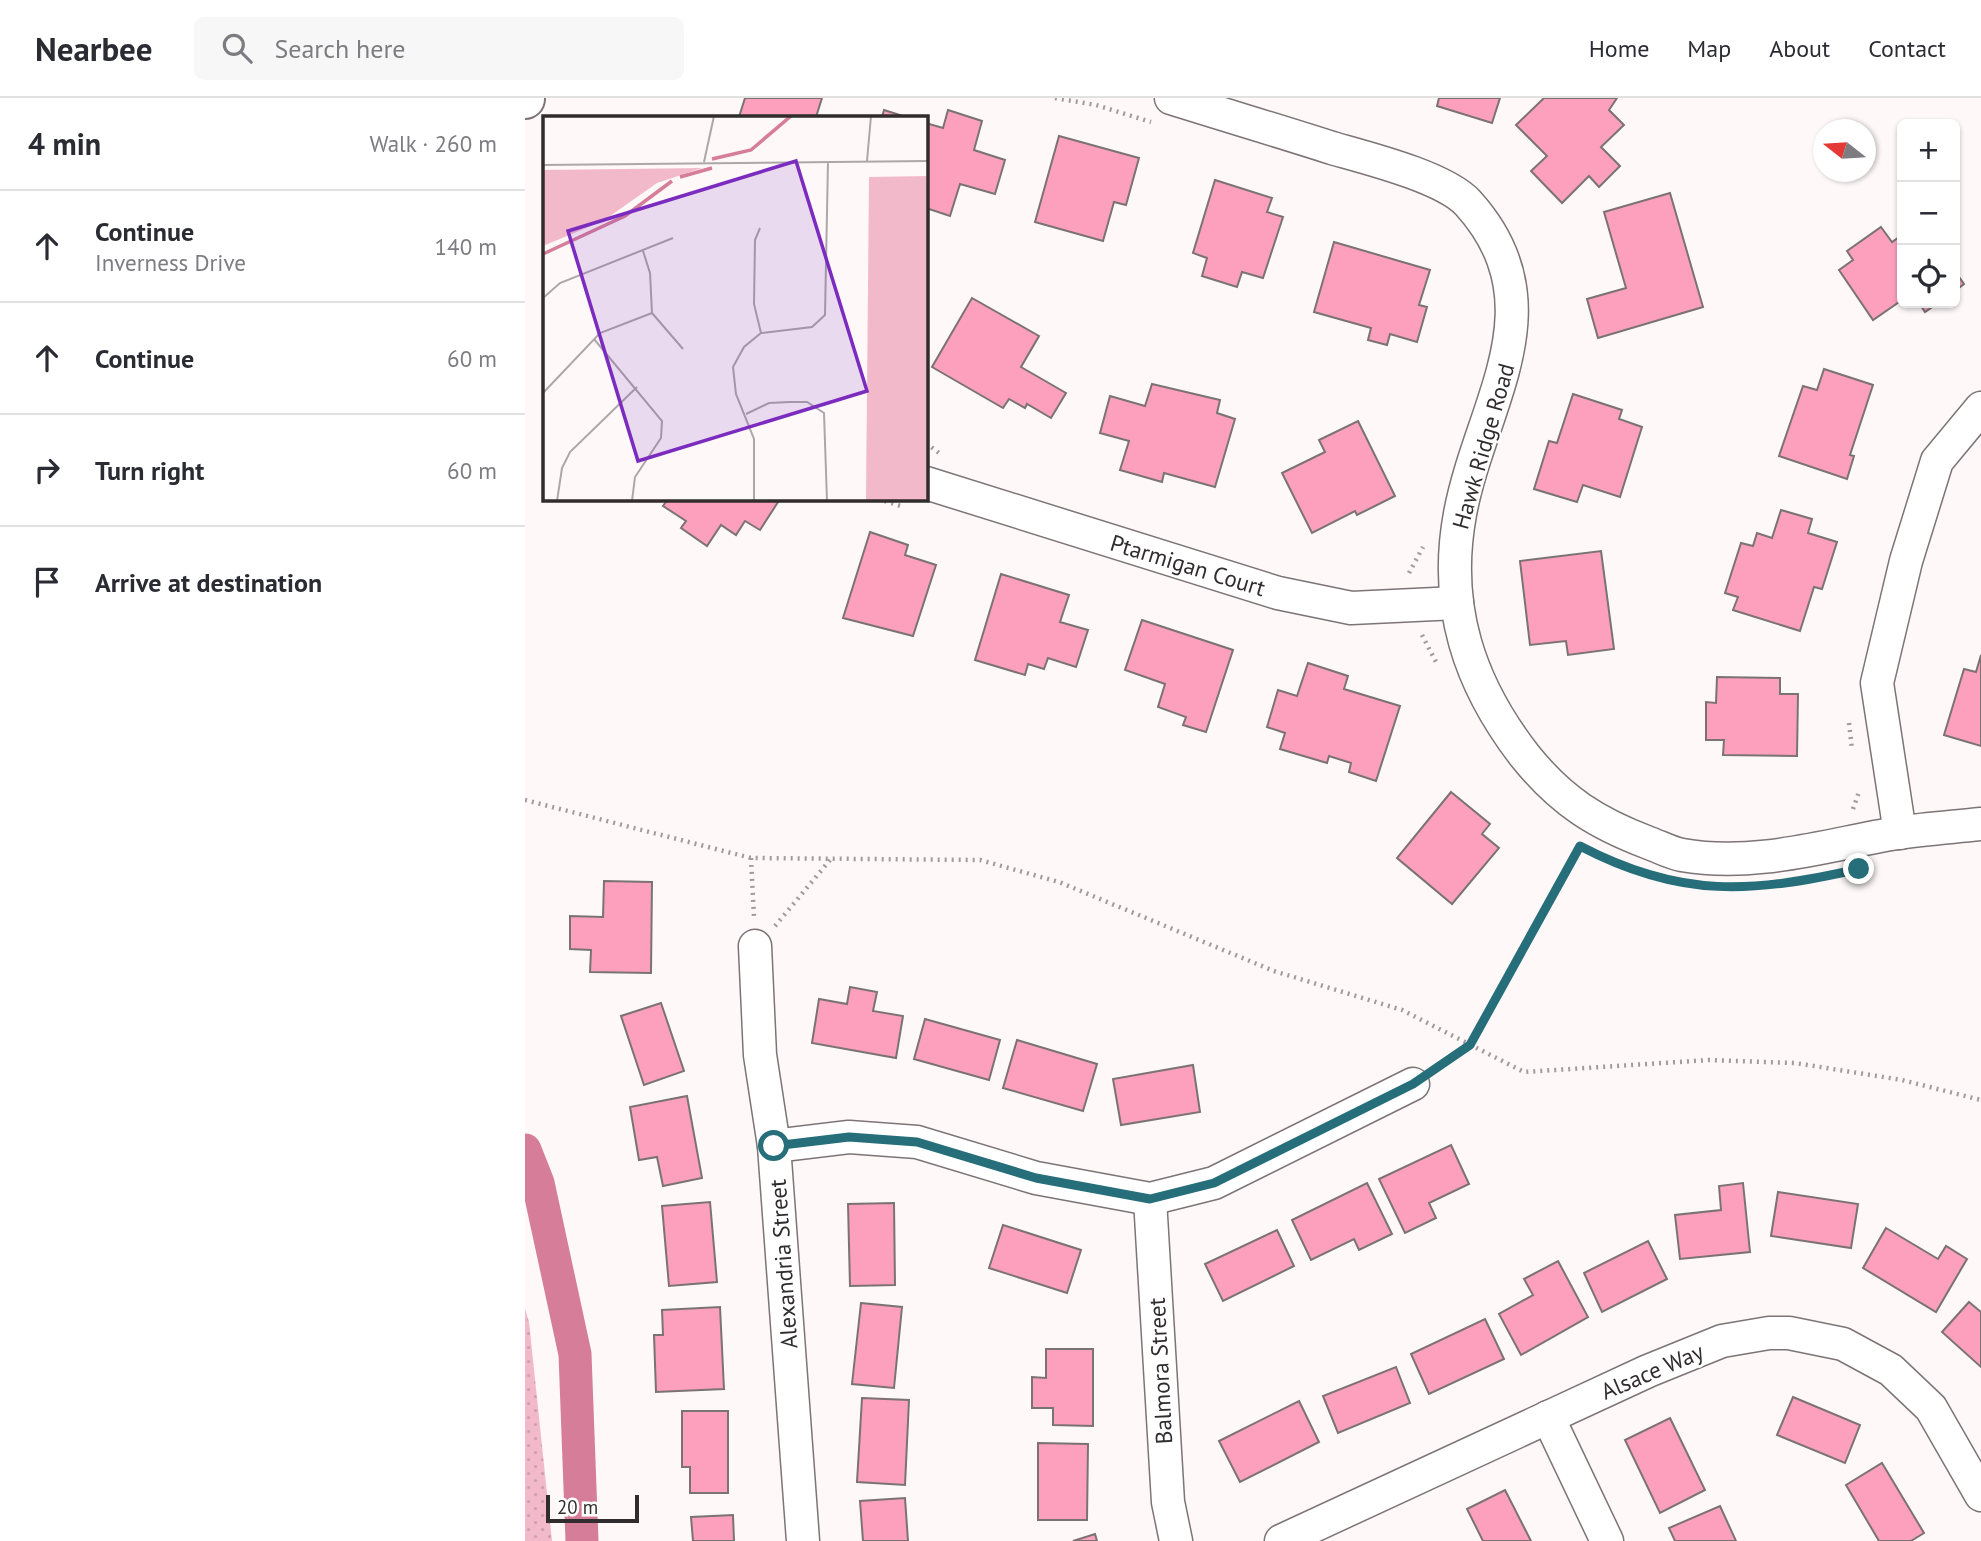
<!DOCTYPE html>
<html lang="en">
<head>
<meta charset="utf-8">
<style>
	:root { --surface:#fff; --page:#f7f7f7; --text:#2b2b33; --muted:#7c7c81; --line:#e1e1e2 }
	body { margin:0; font-family:"PT Sans",sans-serif; background:var(--page); color:var(--text) }
	.controls { position:absolute; right:21px; top:21px; display:grid; overflow:hidden; border-radius:10px; box-shadow:0 2px 5px #0004 }
	.controls button { width:63px; height:63px; display:grid; place-items:center; padding:0; border:0; border-bottom:2px solid var(--line); background:var(--surface); color:var(--text); font:35px sans-serif }
	.compass { position:absolute; left:1288px; top:21px; width:63px; height:63px; border-radius:50%; background:var(--surface); box-shadow:0 2px 5px #0004; rotate:287deg }
	.scale { position:absolute; left:21px; bottom:18px; width:93px; box-sizing:border-box; padding-left:7px; border:4px solid #312d2e; border-top:0; font-size:19px; line-height:24px; white-space:nowrap; color:#312d2e; -webkit-text-stroke:5px #fff; paint-order:stroke }
	.stop { position:absolute; width:21px; height:21px; margin:-16px; border:5px solid #266e79; border-radius:50%; background:#fff }
	.stop.end { background:#266e79; border-color:#fff; box-shadow:0 2px 7px #0008 }
	.list { margin:0; padding:0; list-style:none }
	h2 { display:flex; justify-content:space-between; align-items:center; height:91px; margin:0; padding:0 28px; font-size:30px }
	h2 small { font-size:23px; font-weight:400; color:var(--muted) }
	.list li { display:grid; grid-template-columns:46px 1fr auto; gap:21px; align-items:center; box-sizing:border-box; height:112px; padding:0 28px; border-top:2px solid var(--line) }
	.list b { display:block; font-size:26px; white-space:nowrap }
	.list p { margin:0; font-size:23px; white-space:nowrap; color:var(--muted) }
	.list em { font-size:23px; font-style:normal; color:var(--muted) }
	.icon { flex:none; width:38px; height:38px; fill:none; stroke:currentColor; stroke-width:2; stroke-linecap:round; stroke-linejoin:round }
	.map { position:relative; flex:none; width:1456px; height:1443px; overflow:hidden }
	header { display:flex; align-items:center; gap:42px; box-sizing:border-box; height:98px; padding:0 35px; background:var(--surface); border-bottom:2px solid var(--line) }
	header strong { font-size:33px }
	nav { display:flex; gap:38px; margin-inline-start:auto; font-size:24px }
	.search { width:490px; height:63px; background:var(--page); display:flex; align-items:center; gap:18px; box-sizing:border-box; padding:0 24px; border-radius:10px; color:var(--muted); font-size:26px }
	main { display:flex }
	aside { flex:1; background:var(--surface) }
	.map>svg:first-child { display:block }
</style>
</head>
<body>
<header>
<strong>Nearbee</strong>
<div class="search"><svg class="icon" aria-label="search" viewBox="0 0 24 24"><circle cx="10" cy="10" r="6"/><path d="M15 15l6 6"/></svg>Search here</div>
<nav><a>Home</a><a>Map</a><a>About</a><a>Contact</a></nav>
</header>
<main>
<aside>
<h2>4 min<small>Walk · 260 m</small></h2>
<ul class="list">
<li><svg class="icon" aria-label="ahead" viewBox="0 0 24 24"><path d="M12 20V5M6 11l6-6 6 6"/></svg><div><b>Continue</b><p>Inverness Drive</p></div><em>140 m</em></li>
<li><svg class="icon" aria-label="ahead" viewBox="0 0 24 24"><path d="M12 20V5M6 11l6-6 6 6"/></svg><div><b>Continue</b></div><em>60 m</em></li>
<li><svg class="icon" aria-label="right" viewBox="0 0 24 24"><path d="M7 20v-9h11M14 6l5 5-5 5"/></svg><div><b>Turn right</b></div><em>60 m</em></li>
<li><svg class="icon" aria-label="arrive" viewBox="0 0 24 24"><path d="M6 21V4h12l-3 4 3 4H6"/></svg><div><b>Arrive at destination</b></div></li>
</ul>
</aside>
<div class="map">
<svg width="1456" height="1443" viewBox="0 0 1456 1443">
	<defs>
		<pattern id="green-dots" width="8" height="8" patternUnits="userSpaceOnUse" patternTransform="scale(1.75)"><rect width="8" height="8" fill="#f2b9ca"/><path d="M2 2h.1M6 6h.1" fill="none" stroke="#d09fae" stroke-width="1.8" stroke-linecap="round"/></pattern>
	</defs>
	<rect width="100%" height="100%" fill="#fef8f9"/>
	<path fill="url(#green-dots)" d="M0,1211L4,1224L27,1443H0Z"/>
	<g fill="none" stroke-linecap="round" stroke-linejoin="round">
		<path stroke="#d57d99" stroke-width="33" d="M0,1052L13,1085L50,1256L57,1443"/>
	</g>
	<g fill="#fca0bd" stroke="#7b7274" stroke-width="2">
		<path d="M220,0H297L291,19H214Z"/>
		<path d="M914,0H975L967,25L912,8Z"/>
		<path d="M1019,0H1092L1084,12L1099,27L1076,49L1095,68L1074,89L1064,78L1037,105L1006,73L1022,58L991,27Z"/>
		<path d="M359,12L381,19H357Z"/>
		<path d="M423,12L457,23L449,52L480,62L470,96L435,86L425,118L401,110V25L418,30Z"/>
		<path d="M534,38L614,60L601,107L589,104L578,143L510,124Z"/>
		<path d="M690,82L747,100L742,114L758,119L738,180L717,174L712,189L677,178L682,160L668,155Z"/>
		<path d="M1145,95L1178,209L1073,240L1062,201L1101,190L1079,114Z"/>
		<path d="M1356,129L1367,144L1377,137V202L1348,222L1314,172L1328,162L1322,153Z"/>
		<path d="M809,144L905,172L894,207L902,209L892,244L865,236L862,247L843,242L846,230L789,214Z"/>
		<path d="M1430,173L1439,186L1430,193Z"/>
		<path d="M447,200L514,238L496,269L541,295L526,320L502,306L500,310L484,301L478,310L407,269Z"/>
		<path d="M1394,205H1413L1400,214Z"/>
		<path d="M1299,271L1348,287L1325,357L1329,358L1322,381L1254,358L1278,288L1292,292Z"/>
		<path d="M627,286L695,302L692,315L710,321L690,389L639,375L637,384L595,372L604,343L575,335L585,298L620,308Z"/>
		<path d="M1048,296L1097,312L1094,321L1117,329L1095,399L1058,387L1052,404L1009,391L1024,343L1032,345Z"/>
		<path d="M833,323L870,398L832,417L830,413L787,435L757,375L800,354L794,342Z"/>
		<path d="M143,401H255L235,432L220,423L211,437L196,427L182,448L156,430L161,423L138,408Z"/>
		<path d="M1256,412L1287,421L1283,435L1312,444L1297,491L1289,489L1275,533L1208,512L1213,499L1200,495L1216,445L1228,448L1232,435L1247,440Z"/>
		<path d="M345,434L383,447L380,457L411,467L388,538L318,520Z"/>
		<path d="M1076,453L1089,551L1043,557L1041,543L1005,547L995,463Z"/>
		<path d="M476,476L544,497L535,524L563,532L551,569L523,560L519,571L503,566L500,577L450,562Z"/>
		<path d="M617,522L708,552L681,634L658,627L661,619L633,609L640,586L600,572Z"/>
		<path d="M1456,557V648L1419,637L1439,571L1451,574Z"/>
		<path d="M783,565L823,578L819,591L875,608L851,683L824,674L826,665L804,658L802,665L755,651L760,635L742,629L753,592L772,598Z"/>
		<path d="M1192,579L1255,580V596H1273L1272,658L1198,657L1199,642H1181V604L1191,605Z"/>
		<path d="M926,694L965,726L957,736L974,750L927,806L872,760Z"/>
		<path d="M79,783L127,784L126,875L65,874L66,852L45,851V818L78,819Z"/>
		<path d="M325,889L352,894L348,913L378,918L371,960L287,945L294,901L322,906Z"/>
		<path d="M136,905L159,973L119,987L96,918Z"/>
		<path d="M400,921L475,942L464,982L389,961Z"/>
		<path d="M492,942L572,966L558,1013L478,990Z"/>
		<path d="M668,967L675,1014L596,1027L588,981Z"/>
		<path d="M162,998L177,1080L138,1088L132,1059L114,1062L105,1009Z"/>
		<path d="M926,1047L944,1086L904,1105L911,1120L880,1135L854,1081Z"/>
		<path d="M842,1085L867,1136L834,1152L829,1141L786,1162L767,1122Z"/>
		<path d="M1218,1085L1225,1154L1155,1161L1150,1117L1196,1112L1194,1088Z"/>
		<path d="M1253,1094L1333,1106L1326,1150L1246,1138Z"/>
		<path d="M185,1104L192,1184L144,1188L137,1108Z"/>
		<path d="M369,1105L370,1187L325,1188L323,1106Z"/>
		<path d="M478,1127L556,1152L542,1195L464,1170Z"/>
		<path d="M1361,1130L1413,1161L1421,1148L1442,1161L1411,1214L1338,1170Z"/>
		<path d="M752,1132L769,1168L698,1203L680,1166Z"/>
		<path d="M1123,1143L1142,1181L1077,1214L1059,1175Z"/>
		<path d="M1033,1163L1063,1219L996,1257L974,1216L1008,1197L999,1181Z"/>
		<path d="M1444,1204L1456,1214V1269L1417,1234Z"/>
		<path d="M336,1205L377,1209L369,1290L327,1286Z"/>
		<path d="M195,1209L199,1291L131,1294L129,1237H138L137,1212Z"/>
		<path d="M960,1221L979,1261L904,1296L886,1256Z"/>
		<path d="M521,1251H568V1328L528,1327V1310H507V1279L521,1280Z"/>
		<path d="M871,1269L885,1305L813,1335L798,1298Z"/>
		<path d="M1268,1299L1335,1327L1320,1365L1252,1337Z"/>
		<path d="M337,1300L384,1302L380,1387L332,1384Z"/>
		<path d="M774,1303L794,1344L715,1384L694,1343Z"/>
		<path d="M157,1313H203V1395H165V1369H157Z"/>
		<path d="M1145,1320L1180,1392L1135,1415L1100,1342Z"/>
		<path d="M513,1345L563,1346L562,1422H513Z"/>
		<path d="M1357,1365L1399,1435L1386,1443H1354L1321,1387Z"/>
		<path d="M980,1392L1006,1443H958L942,1411Z"/>
		<path d="M380,1400L383,1443H338L335,1403Z"/>
		<path d="M1195,1408L1211,1443H1150L1144,1430Z"/>
		<path d="M208,1417L209,1443H168L166,1419Z"/>
		<path d="M570,1436L572,1443H548Z"/>
	</g>
	<g fill="none" stroke-linecap="round" stroke-linejoin="round">
		<g stroke="#7c7476" stroke-width="35">
			<g id="minor">
				<path d="M646,0C700,17 754,33 807,50C842,60 919,79 943,105C1036,208 955,307 935,416C918,508 944,586 1000,658C1036,703 1071,725 1124,745C1135,749 1146,755 1157,757C1230,770 1301,747 1372,735C1400,731 1428,729 1456,726"/>
				<path d="M401,385L753,495L826,510L932,505"/>
				<path d="M1375,735L1352,585L1381,463L1412,363L1456,310"/>
				<path d="M230,848L235,957L249,1048L278,1443"/>
				<path d="M249,1048L324,1039L392,1044L511,1080L625,1101L689,1085L888,986"/>
				<path d="M625,1101L643,1404L651,1443"/>
				<path d="M1023,1319L1082,1443"/>
				<path d="M756,1443L1123,1273L1197,1243L1244,1235H1264L1318,1246L1366,1272L1406,1310L1456,1397"/>
			</g>
		</g>
		<g stroke="#7c7476" stroke-width="42">
			<path id="secondary" d="M0,1V0"/>
		</g>
		<g stroke="#a09b9c" stroke-width="4.5" stroke-dasharray="2 5" stroke-linecap="butt">
			<path d="M530,0L571,7L626,24"/>
			<path d="M401,345L414,355"/>
			<path d="M353,401L379,409"/>
			<path d="M884,475L898,449"/>
			<path d="M897,537L911,564"/>
			<path d="M1324,625L1327,651"/>
			<path d="M0,702L226,760L455,762L534,784L749,873L877,912L999,974L1184,962L1270,965L1377,982L1456,1002"/>
			<path d="M1328,711L1334,694"/>
			<path d="M226,760L229,819"/>
			<path d="M250,828L305,762"/>
			<path d="M914,968L945,947L1055,748"/>
		</g>
		<use href="#minor" stroke="#fff" stroke-width="32"/>
		<use href="#secondary" stroke="#fff" stroke-width="38"/>
	</g>
	<g fill="none" stroke-linecap="round" stroke-linejoin="round">
		<path stroke="#266e79" stroke-width="9" d="M249,1048L324,1039L392,1044L511,1080L625,1101L689,1085L888,986L945,947L1055,748C1156,801 1227,795 1334,771"/>
	</g>
	<g text-anchor="middle" dominant-baseline="central" stroke-width="5" stroke-linejoin="round" paint-order="stroke">
		<g font-size="23" fill="#312d2e" stroke="#fff">
			<text transform="translate(958 348) rotate(-74)">Hawk Ridge Road</text>
			<text transform="translate(663 467) rotate(17)">Ptarmigan Court</text>
			<text transform="translate(258 1166) rotate(-94)">Alexandria Street</text>
			<text transform="translate(635 1273) rotate(-93)">Balmora Street</text>
			<text transform="translate(1127 1273) rotate(-23)">Alsace Way</text>
		</g>
	</g>
	<g transform="translate(18 18)">
		<rect width="385" height="385" fill="#fef8f9"/>
		<path d="M159,52L114,67L60,105L0,130V54ZM385,60V385H323L326,61Z" fill="#f2b9ca"/>
		<path fill="none" stroke="#d57d99" stroke-width="3.5" d="M169,43L208,34L248,0M137,61L169,52M0,138L82,100L129,65"/>
		<path fill="none" stroke="#aca7a8" stroke-width="2" d="M324,45L328,0M161,46L171,0M0,49L385,45M217,112L212,124L211,188L218,217M100,135L107,157L109,197L140,233M0,182L17,167L130,122M51,223L119,305L118,322L92,361L89,385M0,277L57,217L109,197M203,298L226,287L247,286H264L281,297L284,385M14,385L19,352L27,336L94,271M211,385V323L193,278L190,251L201,231L218,217L269,211L282,199L285,45"/>
		<path fill="#7b2cbf" fill-opacity="0.15" stroke="#7b2cbf" stroke-width="3.5" d="M253,45L324,275L95,345L25,115Z"/>
		<rect width="385" height="385" fill="none" stroke="#312d2e" stroke-width="3.5"/>
	</g>
</svg>
<div class="controls">
<button>+</button>
<button>−</button>
<button><svg class="icon" aria-label="locate" viewBox="0 0 24 24"><circle cx="12" cy="12" r="6"/><path d="M12 2v4M12 18v4M2 12h4M18 12h4"/></svg></button>
</div>
<svg class="compass" viewBox="-18 -18 36 36"><path d="M0-13l5 13h-10z" fill="#e53935"/><path d="M0 13l5-13h-10z" fill="#7c7c81"/></svg>
<div class="scale">20 m</div>
<div class="stop" style="left:249px;top:1048px"></div>
<div class="stop end" style="left:1334px;top:771px"></div>
</div>
</main>
</body>
</html>
